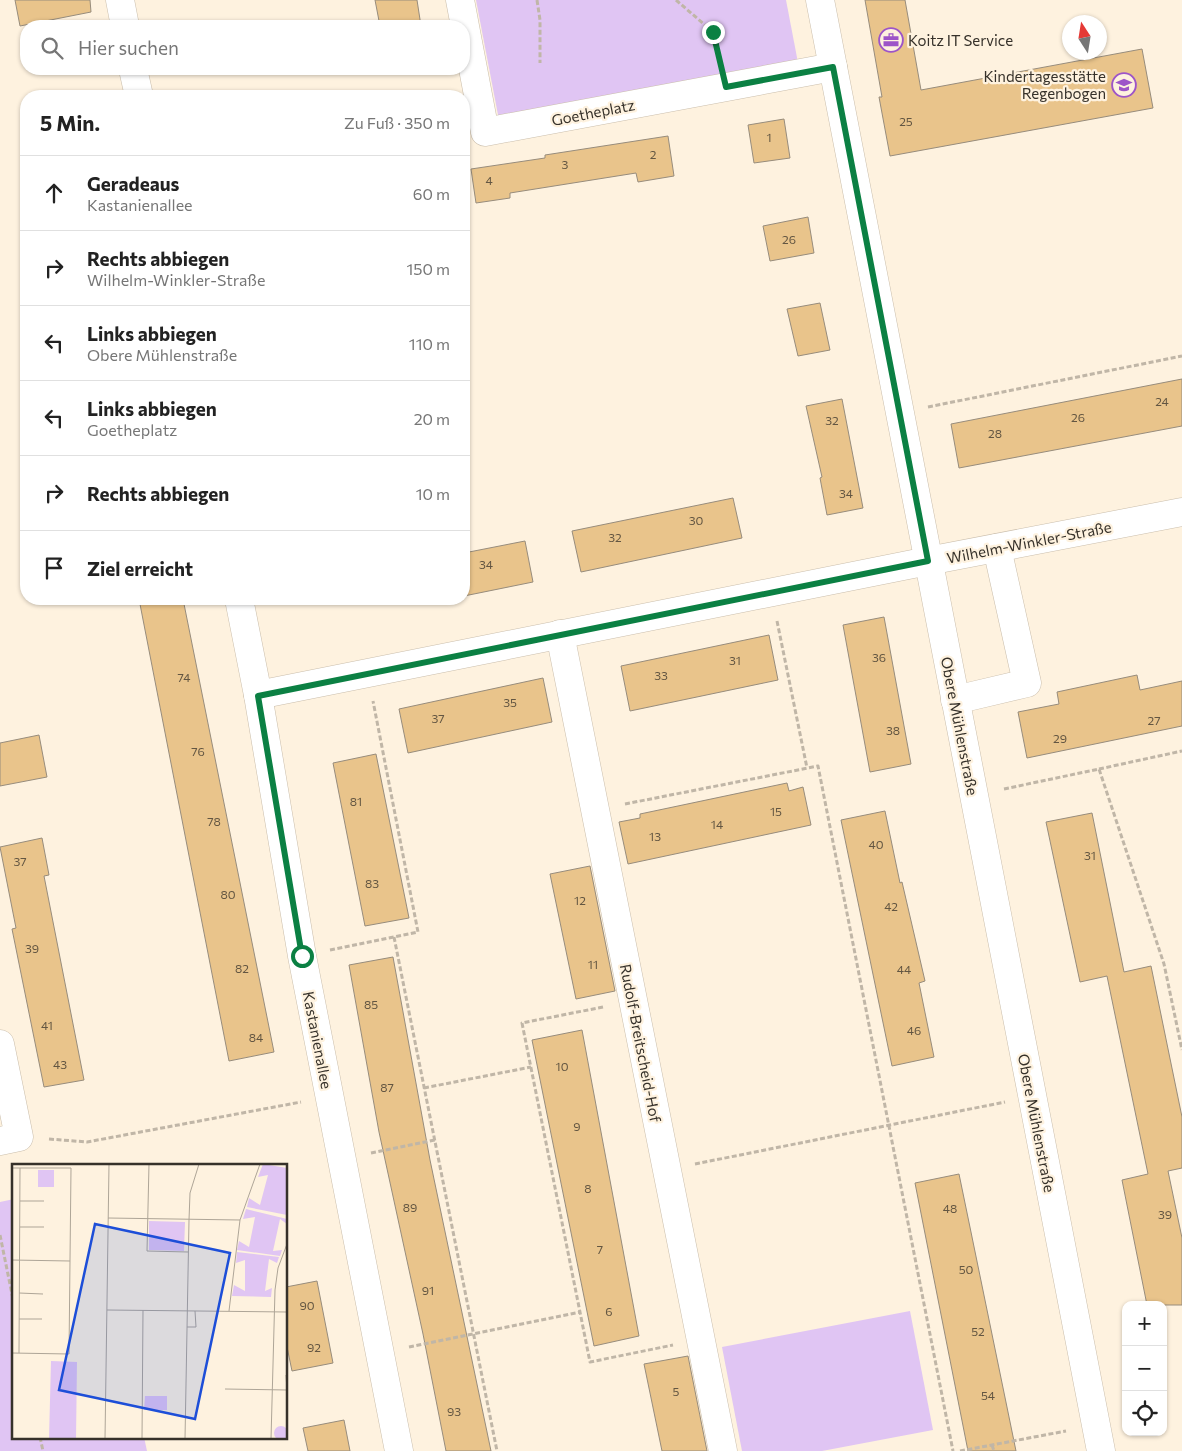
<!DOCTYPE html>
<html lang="de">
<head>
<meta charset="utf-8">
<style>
	:root { --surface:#fff; --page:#f2f2f2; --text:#222; --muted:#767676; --line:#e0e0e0 }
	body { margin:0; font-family:Commissioner,sans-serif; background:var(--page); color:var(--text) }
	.controls { position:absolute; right:15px; bottom:15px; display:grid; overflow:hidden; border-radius:10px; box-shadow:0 1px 4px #0004 }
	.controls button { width:45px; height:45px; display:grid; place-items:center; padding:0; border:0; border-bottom:1px solid var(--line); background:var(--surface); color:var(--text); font:25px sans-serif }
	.compass { position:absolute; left:1062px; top:15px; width:45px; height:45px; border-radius:50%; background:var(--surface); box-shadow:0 1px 4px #0004; rotate:348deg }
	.stop { position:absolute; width:15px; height:15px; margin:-11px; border:4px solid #0b8043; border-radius:50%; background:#fff }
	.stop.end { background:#0b8043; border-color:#fff; box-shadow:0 1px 5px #0008 }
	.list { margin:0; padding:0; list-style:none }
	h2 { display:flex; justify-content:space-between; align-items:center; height:65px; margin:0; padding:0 20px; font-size:21px }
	h2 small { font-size:16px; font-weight:400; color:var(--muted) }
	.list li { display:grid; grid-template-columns:32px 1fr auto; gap:15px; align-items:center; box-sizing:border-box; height:75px; padding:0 20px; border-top:1px solid var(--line) }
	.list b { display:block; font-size:19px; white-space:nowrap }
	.list p { margin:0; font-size:16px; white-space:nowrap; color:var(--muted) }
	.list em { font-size:16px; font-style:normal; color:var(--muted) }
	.icon { flex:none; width:28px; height:28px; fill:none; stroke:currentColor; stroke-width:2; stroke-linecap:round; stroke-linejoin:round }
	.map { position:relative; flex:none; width:1182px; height:1451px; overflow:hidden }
	.search { position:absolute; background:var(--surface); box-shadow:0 1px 4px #0004; left:20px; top:20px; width:450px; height:55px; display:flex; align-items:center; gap:12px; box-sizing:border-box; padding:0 18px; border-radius:20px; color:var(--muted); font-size:19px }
	.panel { position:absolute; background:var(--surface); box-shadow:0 1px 4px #0004; left:20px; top:90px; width:450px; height:515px; border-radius:20px }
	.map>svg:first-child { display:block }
</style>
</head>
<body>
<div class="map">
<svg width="1182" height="1451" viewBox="0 0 1182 1451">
	<rect width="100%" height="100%" fill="#fef2df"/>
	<g fill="#e0c5f3">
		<path d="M476,0H786L799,68L499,120Z"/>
		<path d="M14,1199V1437H144L147,1451H0V1202Z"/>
		<path d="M910,1311L933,1430L822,1451H742L722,1347Z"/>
	</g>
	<g fill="#e9c48b" stroke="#978c7c">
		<path d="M15,0H90L91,12L20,26Z"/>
		<path d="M375,0H417L421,26H380Z"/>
		<path d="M865,0H905L921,90L1142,49L1153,108L890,156L879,97H882Z"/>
		<path d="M784,119L790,158L754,163L748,125Z"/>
		<path d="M668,136L674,176L638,182L636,173L510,193V198L476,203L471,169L545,158V155Z"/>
		<path d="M808,217L814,253L770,261L763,226Z"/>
		<path d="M820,303L830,350L798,356L787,309Z"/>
		<path d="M1182,379V426L959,468L951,424Z"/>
		<path d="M842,399L863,508L827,515L820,478L822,477L806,406Z"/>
		<path d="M733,498L742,538L581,572L572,531Z"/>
		<path d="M525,541L533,582L464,596V553Z"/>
		<path d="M139,599H183L274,1052L229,1061Z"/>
		<path d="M884,617L911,764L870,772L843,625Z"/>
		<path d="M769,635L778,680L630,711L621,666Z"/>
		<path d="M1137,675L1140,690L1182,681V726L1027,758L1018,712L1059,704L1057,692Z"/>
		<path d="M543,678L552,722L408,753L399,709Z"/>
		<path d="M39,735L47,777L0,786V743Z"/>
		<path d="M376,754L409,918L365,926L333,763Z"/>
		<path d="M787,783L789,791L803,787L811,825L628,864L619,822L640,818V814Z"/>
		<path d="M885,811L900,883L902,882L925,981L919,983L934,1057L892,1066L841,820Z"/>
		<path d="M1092,813L1124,972L1151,966L1182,1117V1168L1168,1171L1182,1238V1305H1147L1122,1180L1148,1174L1107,976L1080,982L1046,822Z"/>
		<path d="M42,838L49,875L44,876L84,1080L44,1087L12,929L16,928L0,847Z"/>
		<path d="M590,866L615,991L576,999L550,874Z"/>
		<path d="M393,957L430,1160L491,1451H446L423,1334L379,1132L349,965Z"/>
		<path d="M582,1030L639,1336L594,1346L532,1040Z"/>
		<path d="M959,1174L972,1237L1016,1451H968L915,1183Z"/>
		<path d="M317,1281L333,1363L292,1371L286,1342V1287Z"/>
		<path d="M688,1356L707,1451H662L644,1364Z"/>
		<path d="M344,1420L350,1451H308L303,1428Z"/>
	</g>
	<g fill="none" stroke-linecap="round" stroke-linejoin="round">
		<g stroke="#cabeac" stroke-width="29">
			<g id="minor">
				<path d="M120,0L125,26"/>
				<path d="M460,0L485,132L833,67"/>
				<path d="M820,0L1101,1451"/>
				<path d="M133,69L139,96"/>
				<path d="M239,599L258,695L302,956L399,1451"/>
				<path d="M560,634L723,1451"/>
				<path d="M258,695L928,561L1182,512"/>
				<path d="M955,700L1027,683L997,548"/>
				<path d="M0,1044L19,1137L0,1141"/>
			</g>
		</g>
		<g stroke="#c0b6a7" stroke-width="3" stroke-dasharray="5 2.5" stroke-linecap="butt">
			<path d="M537,0L540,20V63"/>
			<path d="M676,0L713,32L720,59"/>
			<path d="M928,407L1182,356"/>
			<path d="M777,621L807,768"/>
			<path d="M1099,769L1182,751"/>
			<path d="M1004,789L1099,769L1164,964L1182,1050"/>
			<path d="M625,804L818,766L953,1451"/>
			<path d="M394,937L497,1451"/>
			<path d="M330,950L418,932L373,701"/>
			<path d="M603,1007L522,1023L590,1362L673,1345"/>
			<path d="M424,1088L531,1067"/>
			<path d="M49,1139L87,1142L301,1102"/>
			<path d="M371,1153L435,1140"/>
			<path d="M695,1164L1005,1102"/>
			<path d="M0,1235L14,1304"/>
			<path d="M409,1347L580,1312"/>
			<path d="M40,1437L43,1451"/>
			<path d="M992,1445L994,1451"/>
			<path d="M960,1451L1066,1431"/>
		</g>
		<use href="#minor" stroke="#fff" stroke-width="28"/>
	</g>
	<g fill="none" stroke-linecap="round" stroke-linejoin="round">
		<path stroke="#0b8043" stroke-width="6" d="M302,956L258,696L928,561L833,67L726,87L713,32"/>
	</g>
	<defs>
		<g id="office-ring" transform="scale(1.25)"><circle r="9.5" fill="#fef2df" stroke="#9d54c8" stroke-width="1.5"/><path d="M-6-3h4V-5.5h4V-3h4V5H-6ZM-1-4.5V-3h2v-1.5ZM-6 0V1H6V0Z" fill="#9d54c8"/></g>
		<g id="school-ring" transform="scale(1.25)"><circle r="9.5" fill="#fef2df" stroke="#9d54c8" stroke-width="1.5"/><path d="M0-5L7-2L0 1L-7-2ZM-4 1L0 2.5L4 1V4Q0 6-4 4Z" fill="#9d54c8"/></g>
	</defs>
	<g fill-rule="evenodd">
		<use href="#office-ring" x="891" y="40"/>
		<use href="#school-ring" x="1124" y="85"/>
	</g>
	<g text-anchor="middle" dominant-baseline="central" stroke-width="4.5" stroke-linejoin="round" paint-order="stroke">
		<g font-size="12" fill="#635642">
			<text x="906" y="121">25</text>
			<text x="769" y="137">1</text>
			<text x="653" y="154">2</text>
			<text x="565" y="164">3</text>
			<text x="489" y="180">4</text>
			<text x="789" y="239">26</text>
			<text x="1162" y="401">24</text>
			<text x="1078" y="417">26</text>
			<text x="832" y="420">32</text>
			<text x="995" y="433">28</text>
			<text x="846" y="493">34</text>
			<text x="696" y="520">30</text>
			<text x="615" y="537">32</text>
			<text x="486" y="564">34</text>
			<text x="879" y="657">36</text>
			<text x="735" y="660">31</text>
			<text x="661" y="675">33</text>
			<text x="184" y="677">74</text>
			<text x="510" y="702">35</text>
			<text x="438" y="718">37</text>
			<text x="1154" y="720">27</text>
			<text x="893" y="730">38</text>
			<text x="1060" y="738">29</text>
			<text x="198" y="751">76</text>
			<text x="356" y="801">81</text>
			<text x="776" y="811">15</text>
			<text x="214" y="821">78</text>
			<text x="717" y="824">14</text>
			<text x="655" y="836">13</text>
			<text x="876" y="844">40</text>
			<text x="1090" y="855">31</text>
			<text x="20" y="861">37</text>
			<text x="372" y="883">83</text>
			<text x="228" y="894">80</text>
			<text x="580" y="900">12</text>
			<text x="891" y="906">42</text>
			<text x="32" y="948">39</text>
			<text x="593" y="964">11</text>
			<text x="242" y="968">82</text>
			<text x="904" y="969">44</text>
			<text x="371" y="1004">85</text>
			<text x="47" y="1025">41</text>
			<text x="914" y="1030">46</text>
			<text x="256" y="1037">84</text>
			<text x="60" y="1064">43</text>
			<text x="562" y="1066">10</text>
			<text x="387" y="1087">87</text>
			<text x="577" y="1126">9</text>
			<text x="588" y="1188">8</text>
			<text x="410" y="1207">89</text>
			<text x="950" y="1208">48</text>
			<text x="1165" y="1214">39</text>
			<text x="600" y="1249">7</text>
			<text x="966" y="1269">50</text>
			<text x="428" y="1290">91</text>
			<text x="307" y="1305">90</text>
			<text x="609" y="1311">6</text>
			<text x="978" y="1331">52</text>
			<text x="314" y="1347">92</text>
			<text x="676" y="1391">5</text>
			<text x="988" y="1395">54</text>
			<text x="454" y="1411">93</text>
		</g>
		<g font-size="15" fill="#36312a" stroke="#fef2df" text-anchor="start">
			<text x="908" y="40">Koitz IT Service</text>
			<text x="1106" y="76" text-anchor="end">Kindertagesstätte<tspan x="1106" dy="17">Regenbogen</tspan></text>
		</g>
		<g font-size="15" fill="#36312a" stroke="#fef2df">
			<text transform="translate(593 112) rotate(-11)">Goetheplatz</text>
			<text transform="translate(1029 542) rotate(-11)">Wilhelm-Winkler-Straße</text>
			<text transform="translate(960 726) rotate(79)">Obere Mühlenstraße</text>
			<text transform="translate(318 1040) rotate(79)">Kastanienallee</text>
			<text transform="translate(641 1043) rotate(79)">Rudolf-Breitscheid-Hof</text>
			<text transform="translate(1037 1123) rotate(79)">Obere Mühlenstraße</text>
		</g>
	</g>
	<g transform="translate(12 1164)">
		<rect width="275" height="275" fill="#fef2df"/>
		<path d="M251,0L275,4V51L235,43L237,34L248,41L256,11L246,13ZM26,6H42V23H26ZM234,45L275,55V60L268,55L261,87L270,86L268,92L225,86L227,77L237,83L243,53L231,55ZM137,57L173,58L172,87L137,86ZM225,88L267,93L265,99L257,95L253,127L260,124L259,133L220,132L222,121L233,127V96L224,99ZM39,197L65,198L64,275H37ZM133,232H155V246H132ZM262 269a7 7 0 1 1 14 0a7 7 0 1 1-14 0Z" fill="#e0c5f3"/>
		<path fill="none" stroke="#aea597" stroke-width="1" d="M137,0L135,87L176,88M0,4H59L57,190L0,189M8,37H32M96,54L228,56M8,63H32M0,96L58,97M7,129L31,130M95,146L275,148M217,147L228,56L248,0M7,155H30M175,163H184L183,147M7,189L8,4M274,211L275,226M213,225L275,226M93,275L97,0M130,275L131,146M173,275L177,56L178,29L187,0M259,275L263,126L266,104L275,80"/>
		<path fill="#1d4ed8" fill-opacity="0.15" stroke="#1d4ed8" stroke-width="2.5" d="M83,60L218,89L183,255L47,226Z"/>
		<rect width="275" height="275" fill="none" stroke="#36312a" stroke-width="2.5"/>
	</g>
</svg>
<div class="controls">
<button>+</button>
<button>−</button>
<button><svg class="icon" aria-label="locate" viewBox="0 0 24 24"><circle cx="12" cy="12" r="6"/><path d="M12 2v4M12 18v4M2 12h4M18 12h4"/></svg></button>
</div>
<svg class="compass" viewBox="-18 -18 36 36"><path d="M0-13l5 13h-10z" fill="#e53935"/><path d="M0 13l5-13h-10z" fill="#767676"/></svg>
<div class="stop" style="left:302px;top:956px"></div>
<div class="stop end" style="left:713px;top:32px"></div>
<div class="search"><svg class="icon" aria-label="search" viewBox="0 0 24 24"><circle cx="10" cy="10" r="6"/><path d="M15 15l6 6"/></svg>Hier suchen</div>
<section class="panel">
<h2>5 Min.<small>Zu Fuß · 350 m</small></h2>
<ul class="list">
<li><svg class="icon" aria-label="ahead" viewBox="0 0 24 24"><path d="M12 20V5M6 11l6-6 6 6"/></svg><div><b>Geradeaus</b><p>Kastanienallee</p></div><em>60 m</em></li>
<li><svg class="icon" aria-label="right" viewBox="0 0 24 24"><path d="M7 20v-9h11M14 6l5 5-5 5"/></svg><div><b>Rechts abbiegen</b><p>Wilhelm-Winkler-Straße</p></div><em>150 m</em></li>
<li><svg class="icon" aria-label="left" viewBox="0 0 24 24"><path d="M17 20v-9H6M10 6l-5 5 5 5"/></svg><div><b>Links abbiegen</b><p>Obere Mühlenstraße</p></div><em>110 m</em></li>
<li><svg class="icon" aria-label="left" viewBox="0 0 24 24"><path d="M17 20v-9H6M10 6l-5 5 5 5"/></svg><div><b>Links abbiegen</b><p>Goetheplatz</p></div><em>20 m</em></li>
<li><svg class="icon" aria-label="right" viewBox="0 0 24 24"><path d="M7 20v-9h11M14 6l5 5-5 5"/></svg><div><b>Rechts abbiegen</b></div><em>10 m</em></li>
<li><svg class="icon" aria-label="arrive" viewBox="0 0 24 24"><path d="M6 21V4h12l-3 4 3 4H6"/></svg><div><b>Ziel erreicht</b></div></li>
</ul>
</section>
</div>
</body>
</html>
